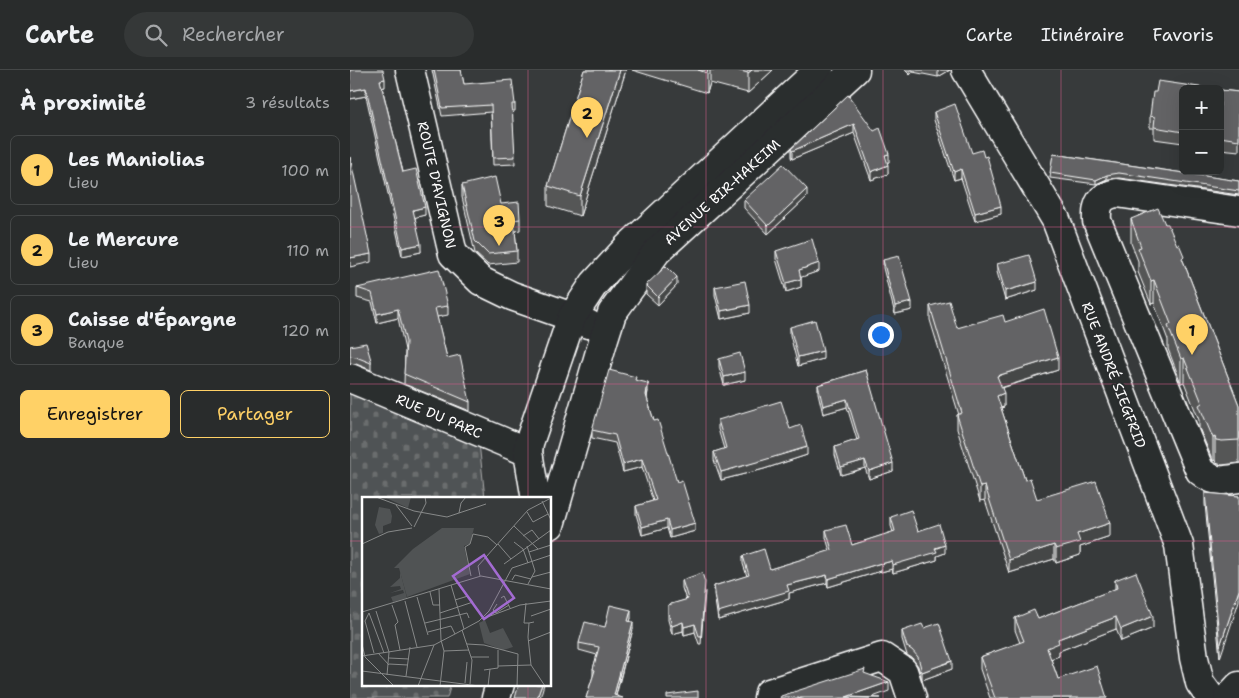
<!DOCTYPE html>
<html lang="fr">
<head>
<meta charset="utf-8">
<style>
	:root { --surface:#292c2c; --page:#353838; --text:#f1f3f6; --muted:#a5a7a9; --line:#454848; --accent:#ffd166 }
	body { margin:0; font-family:"Shantell Sans",sans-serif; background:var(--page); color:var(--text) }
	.controls { position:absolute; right:15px; top:15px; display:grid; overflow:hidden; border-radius:8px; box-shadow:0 5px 20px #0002 }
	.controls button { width:45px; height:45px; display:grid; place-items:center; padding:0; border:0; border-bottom:1px solid var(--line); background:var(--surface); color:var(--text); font:25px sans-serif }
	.you { position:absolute; left:530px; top:264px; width:18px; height:18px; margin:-12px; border:4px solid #fff; border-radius:50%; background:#1a73e8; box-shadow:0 0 0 8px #1a73e833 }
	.badge { display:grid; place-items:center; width:32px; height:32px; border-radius:50%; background:var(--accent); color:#111; font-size:16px; font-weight:700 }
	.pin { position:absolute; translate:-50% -41px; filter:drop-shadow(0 1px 2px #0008) }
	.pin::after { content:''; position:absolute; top:26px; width:18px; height:15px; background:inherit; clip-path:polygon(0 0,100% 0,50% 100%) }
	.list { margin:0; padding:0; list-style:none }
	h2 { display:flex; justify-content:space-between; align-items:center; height:65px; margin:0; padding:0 20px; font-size:21px }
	h2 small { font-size:16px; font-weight:400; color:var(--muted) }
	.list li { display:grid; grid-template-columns:32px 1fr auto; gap:15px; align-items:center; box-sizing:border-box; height:70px; margin:0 10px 10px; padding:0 10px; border:1px solid var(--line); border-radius:8px }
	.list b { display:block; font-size:19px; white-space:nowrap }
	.list p { margin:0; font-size:16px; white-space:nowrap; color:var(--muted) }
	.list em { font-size:16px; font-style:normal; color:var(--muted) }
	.actions { display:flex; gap:10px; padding:15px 20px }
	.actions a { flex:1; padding:11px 0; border:1px solid var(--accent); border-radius:8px; text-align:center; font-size:18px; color:var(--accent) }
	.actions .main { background:var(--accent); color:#111 }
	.icon { flex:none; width:28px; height:28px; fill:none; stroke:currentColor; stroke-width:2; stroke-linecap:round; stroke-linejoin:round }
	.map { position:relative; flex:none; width:889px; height:628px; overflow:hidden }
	header { display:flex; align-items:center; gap:30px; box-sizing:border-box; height:70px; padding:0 25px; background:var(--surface); border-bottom:1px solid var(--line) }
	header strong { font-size:24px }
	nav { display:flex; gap:28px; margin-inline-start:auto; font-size:18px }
	.search { width:350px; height:45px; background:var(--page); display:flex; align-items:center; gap:12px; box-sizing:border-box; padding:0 18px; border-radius:28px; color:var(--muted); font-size:19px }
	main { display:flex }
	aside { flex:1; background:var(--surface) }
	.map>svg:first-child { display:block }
</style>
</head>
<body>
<header>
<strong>Carte</strong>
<div class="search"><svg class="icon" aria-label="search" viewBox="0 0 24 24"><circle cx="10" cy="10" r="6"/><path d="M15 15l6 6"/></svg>Rechercher</div>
<nav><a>Carte</a><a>Itinéraire</a><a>Favoris</a></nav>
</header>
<main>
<aside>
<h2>À proximité<small>3 résultats</small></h2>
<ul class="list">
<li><span class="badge">1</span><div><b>Les Maniolias</b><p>Lieu</p></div><em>100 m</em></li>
<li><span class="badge">2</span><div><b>Le Mercure</b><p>Lieu</p></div><em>110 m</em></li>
<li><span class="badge">3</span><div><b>Caisse d'Épargne</b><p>Banque</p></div><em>120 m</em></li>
</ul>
<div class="actions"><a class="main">Enregistrer</a><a>Partager</a></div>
</aside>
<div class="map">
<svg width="889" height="628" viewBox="0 0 889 628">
	<defs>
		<pattern id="cemetery-stones" width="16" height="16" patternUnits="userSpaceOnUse" patternTransform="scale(1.25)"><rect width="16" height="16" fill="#505354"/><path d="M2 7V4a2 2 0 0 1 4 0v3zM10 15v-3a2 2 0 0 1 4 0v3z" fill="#6a6d6e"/></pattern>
	</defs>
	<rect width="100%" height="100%" fill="#373a3b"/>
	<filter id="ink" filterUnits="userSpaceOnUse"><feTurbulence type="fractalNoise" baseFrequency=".02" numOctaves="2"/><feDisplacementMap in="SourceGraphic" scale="10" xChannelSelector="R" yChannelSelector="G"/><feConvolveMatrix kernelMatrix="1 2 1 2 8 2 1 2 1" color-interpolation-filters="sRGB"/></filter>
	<g filter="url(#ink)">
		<path fill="url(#cemetery-stones)" stroke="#a8a9aa" d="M0,321L129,373L135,428H14V614H101L97,628H0Z"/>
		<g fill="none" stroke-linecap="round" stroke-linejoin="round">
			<g stroke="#fff" stroke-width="31">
				<g id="minor">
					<path d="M616,0L706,150L829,475L844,588L850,613L861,628"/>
					<path d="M889,141L767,123C750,126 746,134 747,151L850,401C865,413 871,411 889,408"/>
					<path d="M0,308L178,382"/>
					<path d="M418,628L419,623L532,587L553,601L562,628"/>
					<path d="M878,628L889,616"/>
				</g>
			</g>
			<g stroke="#fff" stroke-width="31">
				<g id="major">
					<path d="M60,0L103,184L131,211L162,226L222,247L238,254"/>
					<path d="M188,428L185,424L178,382L179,373L222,247L244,214L278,177L469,0"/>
					<path d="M200,455L254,268L262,243L307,181L505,0"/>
					<path d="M146,628L150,614"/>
				</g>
			</g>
			<use href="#minor" stroke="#2a2d2e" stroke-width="28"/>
			<use href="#major" stroke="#2a2d2e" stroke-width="28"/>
		</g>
		<g fill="#555657" stroke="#fff">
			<path d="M0,0L35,17H32L53,102L75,145L65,147L71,182L52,186L16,26L0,29Z"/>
			<path d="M82,0H111L114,14L165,34V41H162L165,94L143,95L141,42L92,46Z"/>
			<path d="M234,0H276L230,146L198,136V116Z"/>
			<path d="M282,0H423L398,23L360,13L357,23Z"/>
			<path d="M555,0H600L588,7L563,2L560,5Z"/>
			<path d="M833,19V73L804,69V58H800V46L806,22Z"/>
			<path d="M870,20L889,22V81L870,79Z"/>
			<path d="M498,25L539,92H537L538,104L521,110L504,63L442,89L441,87V79Z"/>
			<path d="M584,42L622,83L651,144L625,151L611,108L604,110L584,50Z"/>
			<path d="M703,84L889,111V125L769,108L757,109L746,114L700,108Z"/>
			<path d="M112,115L151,134L170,149V160L165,161L167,181V192L138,195L125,183L112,127Z"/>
			<path d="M457,127L418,164L394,138V130Z"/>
			<path d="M781,149L815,154L834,193L889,335V393L872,395L866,393L865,390L863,391L849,358V350L834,312L831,313L818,279V270L804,233L801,234L788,202V191L781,173Z"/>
			<path d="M426,181L469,201L451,207V217L436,222L426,189Z"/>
			<path d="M533,190L562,240L545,244L533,198Z"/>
			<path d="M647,194L687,220L655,230L647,202Z"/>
			<path d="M296,215H327L308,235L296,224Z"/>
			<path d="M365,217L400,243L371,249L365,225Z"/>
			<path d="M7,218L98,236V245L87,247L97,288L120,332V341L54,314L55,280L48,248L27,253L22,232L7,228Z"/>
			<path d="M580,236L607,258L655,252L708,300L652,318L654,337L651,338L675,410L687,429L760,467L730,477V485L706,493L704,489L659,503L635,430L630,431L607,359V345H609L580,250Z"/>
			<path d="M440,257L473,289L448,296L440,265Z"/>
			<path d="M0,276L21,290V300L6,294L0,293Z"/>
			<path d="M369,289L395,310L374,315L369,297Z"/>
			<path d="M516,300L543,401L519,409L515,398L491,405L485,385V377L507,370L497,337L473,344L468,323V315Z"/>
			<path d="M286,310L298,321L297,328L304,351L345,461L320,468L317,458L292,465L286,444V436L303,431L292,397L273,402L265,373L242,368V360Z"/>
			<path d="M368,350L440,359L457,385L414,399L371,410L364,390V382L374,379L368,359Z"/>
			<path d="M855,423L889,426L870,588L855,434Z"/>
			<path d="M541,447L568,461L595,483L587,486V490L543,503L542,499L531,502V501L478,517L477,513L439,523V529L368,550L364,524V516L397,506L393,494V486L420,499L480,481L476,468V460L502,475L543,462L541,456Z"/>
			<path d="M332,510L355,521L351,574H349L345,562L334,565L333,561L322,564L318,550V535L336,530L332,518Z"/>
			<path d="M765,510L803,558L771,571L766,559L709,581V586L701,589L708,609L757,628H640L630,599V587L670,573L665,560V548L688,549L765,519Z"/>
			<path d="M281,548L280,551L283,559L266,626L236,628L243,606V599L247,585L229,580V573L255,557Z"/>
			<path d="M574,558L602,599L572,610L568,596L562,588L557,585L552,569V561Z"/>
		</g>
		<g fill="#454647" stroke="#fff">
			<path d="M270,0H276L230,146V126Z"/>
			<path d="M358,0H360V13L357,23V3Z"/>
			<path d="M402,0H423L398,23V3Z"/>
			<path d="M560,0H563V2L560,5Z"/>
			<path d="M588,0H600L588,7Z"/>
			<path d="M35,9V17L30,18V10Z"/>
			<path d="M16,18V26L0,29V21Z"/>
			<path d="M504,54V63L442,89V81Z"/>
			<path d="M539,84V92L535,93V85Z"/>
			<path d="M538,95V104L521,110V102Z"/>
			<path d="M611,99V108L604,110V102Z"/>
			<path d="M757,105V109L746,114V110Z"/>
			<path d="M457,119V127L418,164V156Z"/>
			<path d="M651,136V144L625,151V143Z"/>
			<path d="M75,137V145L63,148V140Z"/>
			<path d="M71,174V182L52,186V178Z"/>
			<path d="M21,184V192L0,197V188Z"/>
			<path d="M469,193V201L449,208V200Z"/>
			<path d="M327,207V215L308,235V227Z"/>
			<path d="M451,209V217L436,222V213Z"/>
			<path d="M804,210V233L801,234V211Z"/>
			<path d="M687,212V220L655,230V221Z"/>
			<path d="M562,232V240L545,244V236Z"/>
			<path d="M400,235V243L371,249V241Z"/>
			<path d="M48,239V248L27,253V244Z"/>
			<path d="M473,281V289L448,296V287Z"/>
			<path d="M708,287V300L647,319V306Z"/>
			<path d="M834,288V312L831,313V289Z"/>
			<path d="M395,302V310L374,315V307Z"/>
			<path d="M298,313V321L296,333V325Z"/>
			<path d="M654,323V337L647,339V326Z"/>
			<path d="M497,329V337L473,344V336Z"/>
			<path d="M865,367V390L863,391V368Z"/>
			<path d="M457,377V385L414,399L371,410V402Z"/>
			<path d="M292,389V397L273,402V394Z"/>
			<path d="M515,390V398L491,405V397Z"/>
			<path d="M543,393V401L519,409V401Z"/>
			<path d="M635,416V430L630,431V417Z"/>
			<path d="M317,450V458L292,465V457Z"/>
			<path d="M345,453V461L320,468V460Z"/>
			<path d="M760,453V467L730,477V485L706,493V479L727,464Z"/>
			<path d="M595,475V483L587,486V490L543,503V495Z"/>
			<path d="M704,475V489L659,503V490Z"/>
			<path d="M542,491V499L531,502V494Z"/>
			<path d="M531,493V501L478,517V509Z"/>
			<path d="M477,505V513L439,523V529L368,550V542L437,515Z"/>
			<path d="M889,520V531L870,588V576Z"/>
			<path d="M281,540V548L278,559V551Z"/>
			<path d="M803,546V558L771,571V559Z"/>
			<path d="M766,547V559L709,581V586L697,590V578L708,569Z"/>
			<path d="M283,552V559L265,628L264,625Z"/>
			<path d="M333,552V561L322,564V556Z"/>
			<path d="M345,554V562L334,565V557Z"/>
			<path d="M602,591V599L572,610V602Z"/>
			<path d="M539,612V621L520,628L496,627Z"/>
			<path d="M192,614H194L190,628H187Z"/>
		</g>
		<g fill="#636465" stroke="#fff">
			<path d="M0,0H33L35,9L30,10L53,102L66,99L75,137L63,140L71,174L52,178L16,18L0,21Z"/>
			<path d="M84,0H111L114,14L162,10L165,34H162L165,87L143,88L141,35L92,38Z"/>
			<path d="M234,0H270L230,126L198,116Z"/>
			<path d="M348,0H358L357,3Z"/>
			<path d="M386,0H402L398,3Z"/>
			<path d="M808,11L863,19H833V62L804,57L805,47L800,46L803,22H806Z"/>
			<path d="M870,20L889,22V70L870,67Z"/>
			<path d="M498,25L524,61L530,58L539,84L535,85L538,95L521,102L504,54L442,81L441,79Z"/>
			<path d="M605,34L622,83L632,80L634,87L637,86L651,136L625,143L611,99L604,102L584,42Z"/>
			<path d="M703,84L889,111V121L769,103L757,105L746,110L700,103Z"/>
			<path d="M0,87L21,184L0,188Z"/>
			<path d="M433,94L457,119L418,156L394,130Z"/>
			<path d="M145,107L151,134L169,132L170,149L164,150L167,181L138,184L125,171L112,115Z"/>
			<path d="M808,138L815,154H818L827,175L829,174L834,186L832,188L889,335V370L872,371L866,370L865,367L863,368L849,335L852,333L834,288L831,289L818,256L821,254L804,210L801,211L788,178L791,177L781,149Z"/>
			<path d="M462,169L469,193L449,200L451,209L436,213L426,181Z"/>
			<path d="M679,185L687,212L655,221L647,194Z"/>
			<path d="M549,186L562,232L545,236L533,190Z"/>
			<path d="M316,196L327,207L308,227L296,215Z"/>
			<path d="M89,199L98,236L85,238L92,267L97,288L110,285L120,332L54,304L56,272L48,239L27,244L22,223L7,218Z"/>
			<path d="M395,211L400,235L371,241L365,217Z"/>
			<path d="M599,231L607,258L653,245L655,252L694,239L708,287L647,306L654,323L647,326L675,410L680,408L687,429L746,411L760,453L727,464L730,472L706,479L704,475L659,490L635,416L630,417L607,345L612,343L580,236Z"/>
			<path d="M465,250L473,281L448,287L440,257Z"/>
			<path d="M16,273L21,290V293L6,287L0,286V276Z"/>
			<path d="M390,283L395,302L374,307L369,289Z"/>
			<path d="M259,300L286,307L285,310L298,313L296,325L304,351L308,350L327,412L332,410L345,453L320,460L317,450L292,457L286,436L306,430L292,389L273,394L265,365L242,360Z"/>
			<path d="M516,300L543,393L519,401L515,390L491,397L485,377L509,369L497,329L473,336L468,315Z"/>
			<path d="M431,331L440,359L451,355L457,377L414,390L371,402L364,382L376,378L368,350Z"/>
			<path d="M855,423L889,426V520L870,576Z"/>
			<path d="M561,440L568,461L589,454L595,475L585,478L587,482L543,495L542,491L531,494V493L478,509L477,505L437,515L439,521L368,542L364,516L399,505L393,486L414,479L420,499L482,480L476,460L496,455L502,475L545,461L541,447Z"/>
			<path d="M786,502L803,546L771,559L766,547L708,569L709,573L697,578L708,609L747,596L757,628H645L630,587L674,571L665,548L684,540L688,549L767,518L765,510Z"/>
			<path d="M352,503L355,512L351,566H349L345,554L334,557L333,552L322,556L318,542V535L338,529L332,510Z"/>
			<path d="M260,535L281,540L278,551L283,552L264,625L273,628H236L245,600L243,599L249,577L229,573L235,552L255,557Z"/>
			<path d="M589,553L602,591L572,602L568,587L562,580L557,577L552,561L572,554L574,558Z"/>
			<path d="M515,599L514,603L539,612L496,627L531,628H430L431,626Z"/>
			<path d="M169,614H192L187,628H165Z"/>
			<path d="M348,621V628H317V625Z"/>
		</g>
	</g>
	<path fill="none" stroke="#d45d8c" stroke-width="1" stroke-opacity="0.55" d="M178,0V428M356,0V628M533,0V628M711,0V628M0,157H889M0,314H889M0,471H14M200,471H889M178,614V628"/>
	<g text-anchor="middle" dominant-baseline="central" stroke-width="4" stroke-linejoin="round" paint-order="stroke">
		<g font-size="14" fill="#fff" stroke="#2a2d2e">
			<text transform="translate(87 115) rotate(77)">ROUTE D'AVIGNON</text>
			<text transform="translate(372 122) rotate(-42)">AVENUE BIR-HAKEIM</text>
			<text transform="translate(764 305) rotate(69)">RUE ANDRÉ SIEGFRID</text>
			<text transform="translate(89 346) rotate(23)">RUE DU PARC</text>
		</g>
	</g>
	<g transform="translate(12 427)">
		<rect width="189" height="189" fill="#373a3b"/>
		<path d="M38,74L45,101L31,105L29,100L42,96L41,93L28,96L39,92L38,89L28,90L38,81Z" fill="#505354"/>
		<path d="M123,123L128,136L141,131L151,150L141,153L122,146L117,126Z" fill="#505354"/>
		<path d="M80,31H112L108,47L102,49L108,77L45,100L37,71H32L51,52Z" fill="#505354"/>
		<path d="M22,0H49L46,11ZM17,10L28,12L30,19L29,26L21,29V36L17,37L13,28Z" fill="#505354"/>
		<path fill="none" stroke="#878989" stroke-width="1" d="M14,0L52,14L85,20L124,7M180,4L189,23M34,8L50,29M165,15L171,25L186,17M97,16L99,6L104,0M152,29L176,52M52,30L64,6L63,0M161,39L170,33L177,42M152,45L161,52L166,66M0,47L26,35L50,31M136,47L149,62M165,49L173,74L166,87M167,55L189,48M142,67L189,33M109,79L103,50L108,47L111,37L126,40L135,48M118,79L116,69L166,13L189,1M170,80L189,75M150,83L153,78L169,82M89,88L102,132M77,92L79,143L82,154L78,189M68,95L71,108H78M55,100L66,138M139,101L142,99L148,111M43,104L55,150M164,106L162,126H167M135,107L131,113L134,116L147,108M30,108L36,125L33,128L38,153M14,114L27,155L25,178M0,115L119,79L189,92M7,116L3,124L12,156M7,116L22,156M78,116L111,105L106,99L93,103M169,119L189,112M120,122L158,108L189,104M172,125L167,126L166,140L169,168L183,189M63,126L105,116L107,121M100,133L110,163L108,187M66,135L89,129L93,137M166,144L189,135M0,147L3,160L32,189M105,147L122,148L156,157L155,189M82,154L107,153M16,156L27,168M0,159L72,148L93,137L117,124L127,114L150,71L189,58M109,160H127M27,161L47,162M27,167L46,168M136,169L169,168M122,173L136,171V153M0,174L117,189M44,179L48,150M103,186L105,165M56,189L72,148M126,189L128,172"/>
		<path fill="#a36bd2" fill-opacity="0.15" stroke="#a36bd2" stroke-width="2.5" d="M122,58L152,101L122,122L91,79Z"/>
		<rect width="189" height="189" fill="none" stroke="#fff" stroke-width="2.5"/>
	</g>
</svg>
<div class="controls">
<button>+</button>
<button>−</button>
</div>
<div class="you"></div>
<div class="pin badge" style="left:842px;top:285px">1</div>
<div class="pin badge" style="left:237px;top:68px">2</div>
<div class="pin badge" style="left:149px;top:176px">3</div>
</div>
</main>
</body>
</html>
